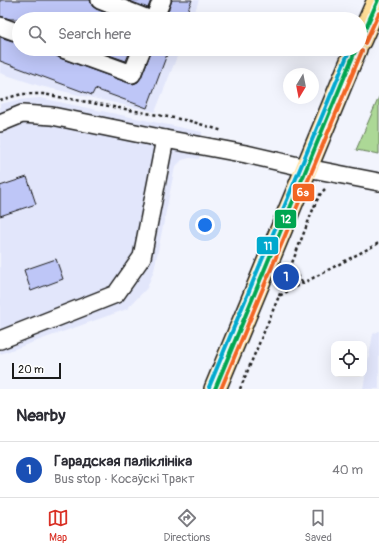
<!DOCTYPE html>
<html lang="en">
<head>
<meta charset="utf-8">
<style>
	:root { --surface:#fff; --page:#f7f7f7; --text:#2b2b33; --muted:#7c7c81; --line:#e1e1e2; --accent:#d93025 }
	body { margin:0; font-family:Pangolin,sans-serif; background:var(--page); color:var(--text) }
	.controls { position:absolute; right:12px; bottom:12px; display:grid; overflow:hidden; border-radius:8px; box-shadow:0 4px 16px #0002 }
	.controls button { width:36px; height:36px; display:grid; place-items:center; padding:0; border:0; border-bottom:1px solid var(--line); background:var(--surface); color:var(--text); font:20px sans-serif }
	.compass { position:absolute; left:283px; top:68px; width:36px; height:36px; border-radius:50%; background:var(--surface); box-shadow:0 4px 16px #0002; rotate:190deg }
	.scale { position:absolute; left:12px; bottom:10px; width:49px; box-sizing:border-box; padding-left:4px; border:2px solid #1c1c1c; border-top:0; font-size:11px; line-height:14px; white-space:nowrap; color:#1c1c1c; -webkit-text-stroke:3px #fff; paint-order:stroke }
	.you { position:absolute; left:205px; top:225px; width:14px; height:14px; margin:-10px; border:3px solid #fff; border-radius:50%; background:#1a73e8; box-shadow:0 0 0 6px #1a73e833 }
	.badge { display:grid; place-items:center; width:26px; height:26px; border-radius:50%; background:var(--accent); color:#fff; font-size:13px; font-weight:700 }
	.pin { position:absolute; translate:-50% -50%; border:2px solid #fff; box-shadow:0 1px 4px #0006 }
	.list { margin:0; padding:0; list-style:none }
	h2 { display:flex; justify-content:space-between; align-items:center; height:52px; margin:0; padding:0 16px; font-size:17px }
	h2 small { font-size:13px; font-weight:400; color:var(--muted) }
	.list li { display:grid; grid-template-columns:26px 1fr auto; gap:12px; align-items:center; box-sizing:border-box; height:56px; padding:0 16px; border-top:1px solid var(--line) }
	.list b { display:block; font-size:15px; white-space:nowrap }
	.list p { margin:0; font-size:13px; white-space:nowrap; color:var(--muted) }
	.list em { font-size:13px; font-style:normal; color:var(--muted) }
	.icon { flex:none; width:22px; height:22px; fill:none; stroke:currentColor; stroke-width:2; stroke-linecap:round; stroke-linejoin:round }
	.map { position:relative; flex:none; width:379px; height:389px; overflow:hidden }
	.search { position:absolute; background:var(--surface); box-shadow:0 4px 16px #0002; left:12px; right:12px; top:12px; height:44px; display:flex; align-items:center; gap:10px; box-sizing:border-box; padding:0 14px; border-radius:22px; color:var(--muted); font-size:15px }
	.sheet { height:108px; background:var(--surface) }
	nav { display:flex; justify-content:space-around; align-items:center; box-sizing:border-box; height:56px; border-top:1px solid var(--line); background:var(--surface); font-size:11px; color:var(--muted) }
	nav a { display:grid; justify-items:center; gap:2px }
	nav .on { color:var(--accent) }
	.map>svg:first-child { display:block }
</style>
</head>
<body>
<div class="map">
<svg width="379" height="389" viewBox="0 0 379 389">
	<rect width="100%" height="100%" fill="#f2f4fd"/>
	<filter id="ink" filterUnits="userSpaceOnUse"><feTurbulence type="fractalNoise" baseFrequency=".025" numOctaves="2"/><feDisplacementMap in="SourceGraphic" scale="8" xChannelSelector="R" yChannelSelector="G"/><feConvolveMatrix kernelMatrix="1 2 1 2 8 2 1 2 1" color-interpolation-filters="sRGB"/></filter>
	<g filter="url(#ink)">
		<g fill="#e2e6fb">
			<path d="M0,0H199L192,19H19V49H180L155,112L40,86L0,73Z"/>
			<path d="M40,98L202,132L199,159L190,158L182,160L175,167L154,270L147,288L127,309L0,354V104L18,100Z"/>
			<path d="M379,331V389H363L373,334Z"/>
		</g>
		<path fill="#acd896" stroke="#647a59" d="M379,97V154L356,150Z"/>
		<g fill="#bec6f7" stroke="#1c1c1c">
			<path d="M0,0H90L92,6L96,9L121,19H10L0,16Z"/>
			<path d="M127,0H151L148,8Z"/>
			<path d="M172,0H192L184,19H165Z"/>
			<path d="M0,37L19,43V49H53L55,55L60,58L129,83L133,84L138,82L141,78L152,49H169L147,108L95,89L92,95L0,61Z"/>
			<path d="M92,49H131L126,61Z"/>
			<path d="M27,177L36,204L0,216V186Z"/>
			<path d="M56,259L63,279L31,291L24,270Z"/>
		</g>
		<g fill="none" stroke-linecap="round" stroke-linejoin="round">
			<g stroke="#1c1c1c" stroke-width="20">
				<g id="minor">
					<path d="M100,0L148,19"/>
					<path d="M154,19L162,0"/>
					<path d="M0,26L19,33"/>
					<path d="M63,49L132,74L142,49"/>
					<path d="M0,123L22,114L52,116L165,139L246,154L307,168L379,182"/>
					<path d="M0,340L116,294L142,257L165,139"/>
				</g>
			</g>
			<g stroke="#1c1c1c" stroke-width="24">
				<g id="major">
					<path d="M360,41L378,0"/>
					<path d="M215,389L356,49"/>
				</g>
			</g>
			<g stroke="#1c1c1c" stroke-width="2.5" stroke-dasharray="3 3" stroke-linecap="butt">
				<path d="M0,100L22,94H43L190,121L223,131"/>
				<path d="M291,265L303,283"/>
				<path d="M279,296L316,202L321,193L325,189"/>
				<path d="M240,389L279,296L379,243"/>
			</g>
			<use href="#minor" stroke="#fff" stroke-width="17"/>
			<use href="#major" stroke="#ffdd96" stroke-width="21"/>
			<g stroke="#fff" stroke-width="7">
				<g id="bus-1">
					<path d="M360,41L378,0"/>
					<path d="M215,389L356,49"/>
				</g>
			</g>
			<g stroke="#fff" stroke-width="7">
				<g id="bus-2">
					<path d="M365,43L379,13"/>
					<path d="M221,389L362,51"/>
				</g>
			</g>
			<g stroke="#fff" stroke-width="7">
				<path id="bus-3" d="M209,387L350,49"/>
			</g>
			<use href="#bus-1" stroke="#00a651" stroke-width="4"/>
			<use href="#bus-2" stroke="#f26522" stroke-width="4"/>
			<use href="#bus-3" stroke="#00a9ce" stroke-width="4"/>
		</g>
	</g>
	<g stroke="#fff" stroke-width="1.5">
		<rect x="292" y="183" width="23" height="19" rx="4" fill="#f26522"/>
		<rect x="274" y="209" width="23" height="20" rx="4" fill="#00a651"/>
		<rect x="256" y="236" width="23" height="19" rx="4" fill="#00a9ce"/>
	</g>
	<g font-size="11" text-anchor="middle" font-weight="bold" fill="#fff">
		<text x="303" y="196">6э</text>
		<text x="286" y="223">12</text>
		<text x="268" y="250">11</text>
	</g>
</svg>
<div class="controls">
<button><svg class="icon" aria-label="locate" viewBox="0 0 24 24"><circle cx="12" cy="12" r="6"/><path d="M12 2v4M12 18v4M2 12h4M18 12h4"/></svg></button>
</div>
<svg class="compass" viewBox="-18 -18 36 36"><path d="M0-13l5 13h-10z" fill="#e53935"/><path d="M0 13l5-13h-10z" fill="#7c7c81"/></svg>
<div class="scale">20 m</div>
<div class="you"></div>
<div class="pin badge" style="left:286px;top:277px;background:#1a4fb4">1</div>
<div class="search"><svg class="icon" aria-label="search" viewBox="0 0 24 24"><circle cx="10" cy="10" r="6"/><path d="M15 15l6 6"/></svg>Search here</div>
</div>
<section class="sheet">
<h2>Nearby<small></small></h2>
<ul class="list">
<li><span class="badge" style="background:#1a4fb4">1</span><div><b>Гарадская паліклініка</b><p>Bus stop · Косаўскі Тракт</p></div><em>40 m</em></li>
</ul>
</section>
<nav>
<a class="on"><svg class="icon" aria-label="map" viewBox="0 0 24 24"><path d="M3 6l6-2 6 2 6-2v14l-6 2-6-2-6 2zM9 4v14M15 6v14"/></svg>Map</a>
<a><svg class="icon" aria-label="directions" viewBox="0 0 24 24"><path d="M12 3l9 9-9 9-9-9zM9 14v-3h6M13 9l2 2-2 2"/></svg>Directions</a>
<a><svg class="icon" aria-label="saved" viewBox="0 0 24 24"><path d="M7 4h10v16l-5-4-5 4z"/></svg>Saved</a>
</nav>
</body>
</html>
